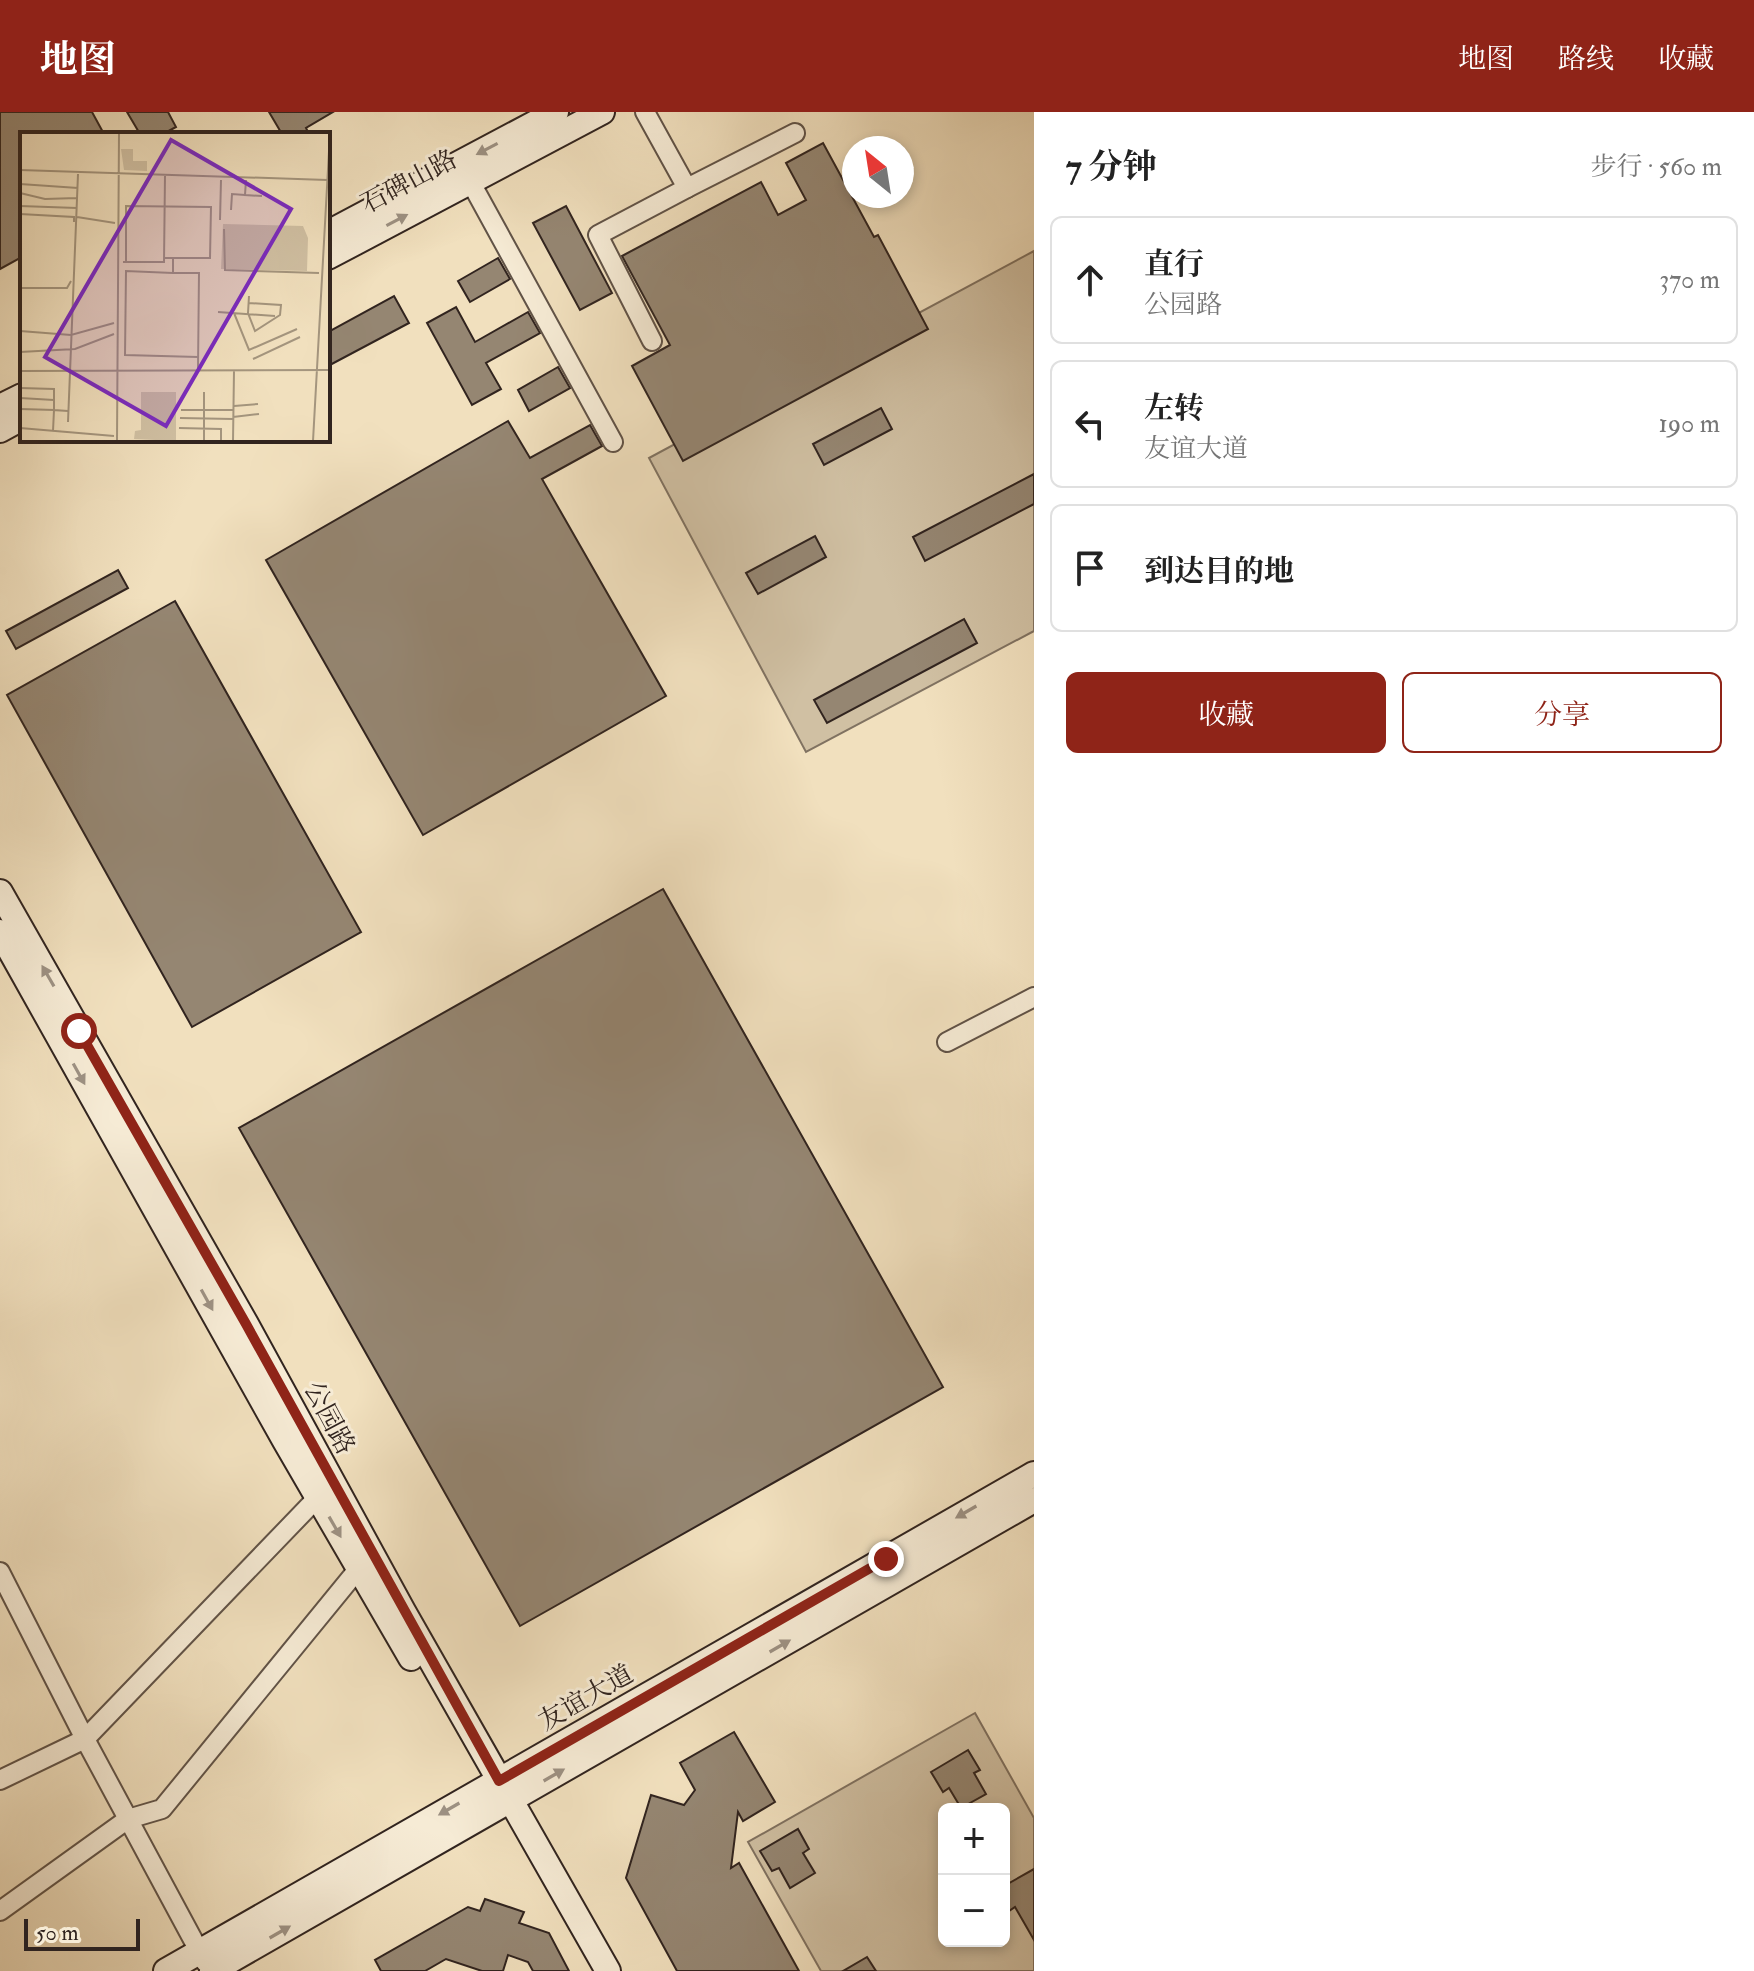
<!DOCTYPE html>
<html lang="zh">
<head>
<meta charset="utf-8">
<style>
	:root { --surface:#fff; --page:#f2f2f2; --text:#222; --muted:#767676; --line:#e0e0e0; --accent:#8f2418 }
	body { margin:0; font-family:"IM FELL Double Pica","Noto Serif SC",serif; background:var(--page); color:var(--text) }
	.controls { position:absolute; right:24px; bottom:24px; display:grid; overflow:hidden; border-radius:12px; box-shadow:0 4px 12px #0003 }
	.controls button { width:72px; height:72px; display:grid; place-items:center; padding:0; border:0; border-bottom:2px solid var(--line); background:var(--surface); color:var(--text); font:40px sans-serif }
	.compass { position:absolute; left:842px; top:24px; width:72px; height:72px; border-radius:50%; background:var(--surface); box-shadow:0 4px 12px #0003; rotate:330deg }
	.scale { position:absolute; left:24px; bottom:20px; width:116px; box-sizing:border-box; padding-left:8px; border:4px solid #31241f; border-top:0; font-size:22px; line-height:28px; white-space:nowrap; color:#31241f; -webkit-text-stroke:6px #f6ebd5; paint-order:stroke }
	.stop { position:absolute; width:24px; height:24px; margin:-18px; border:6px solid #8f2418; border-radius:50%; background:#fff }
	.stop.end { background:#8f2418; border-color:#fff; box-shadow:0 2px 8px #0008 }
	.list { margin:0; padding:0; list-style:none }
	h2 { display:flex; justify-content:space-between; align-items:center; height:104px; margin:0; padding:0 32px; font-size:34px }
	h2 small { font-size:26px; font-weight:400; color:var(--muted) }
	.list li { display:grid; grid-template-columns:52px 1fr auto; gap:24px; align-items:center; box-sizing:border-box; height:128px; margin:0 16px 16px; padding:0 16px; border:2px solid var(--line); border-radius:12px }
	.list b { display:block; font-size:30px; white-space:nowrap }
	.list p { margin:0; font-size:26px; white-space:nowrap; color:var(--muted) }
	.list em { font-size:26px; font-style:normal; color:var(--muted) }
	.actions { display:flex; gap:16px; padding:24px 32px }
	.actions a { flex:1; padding:18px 0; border:2px solid var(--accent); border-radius:12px; text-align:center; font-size:28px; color:var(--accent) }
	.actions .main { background:var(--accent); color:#fff }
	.icon { flex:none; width:44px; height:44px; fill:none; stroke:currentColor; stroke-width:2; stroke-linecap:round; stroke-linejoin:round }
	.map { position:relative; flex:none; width:1034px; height:1859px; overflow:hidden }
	header { display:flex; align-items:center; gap:48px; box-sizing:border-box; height:112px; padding:0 40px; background:var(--accent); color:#fff }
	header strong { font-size:38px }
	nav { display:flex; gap:44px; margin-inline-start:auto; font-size:28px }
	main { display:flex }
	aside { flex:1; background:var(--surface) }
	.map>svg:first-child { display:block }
</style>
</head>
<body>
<header>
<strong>地图</strong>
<nav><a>地图</a><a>路线</a><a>收藏</a></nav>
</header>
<main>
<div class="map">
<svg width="1034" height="1859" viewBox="0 0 1034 1859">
	<rect width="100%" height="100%" fill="#f1e0be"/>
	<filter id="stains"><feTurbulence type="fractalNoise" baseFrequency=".0025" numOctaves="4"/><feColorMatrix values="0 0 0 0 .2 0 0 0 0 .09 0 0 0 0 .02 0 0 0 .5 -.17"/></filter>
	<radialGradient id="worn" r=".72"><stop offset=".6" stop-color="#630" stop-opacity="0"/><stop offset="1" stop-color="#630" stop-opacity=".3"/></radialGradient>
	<g fill="#d0c0a3" stroke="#807261" stroke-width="2" fill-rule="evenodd">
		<path d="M1034,139V519L806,640L649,346Z"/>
		<path d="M975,1601L1034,1706V1859H821L748,1730ZM944,1697H1004V1829H944Z"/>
	</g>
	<g fill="#958672" stroke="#31241f" stroke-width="2">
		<path d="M0,0H92L104,22H22V145L0,157Z"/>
		<path d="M127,0H168L176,15L163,22H140Z"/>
		<path d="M269,0H333L306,16L309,22H282Z"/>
		<path d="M823,31L874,125L878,123L928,217L683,349L632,254L670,233L622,144L761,70L778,103L806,88L786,51Z"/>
		<path d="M566,94L612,181L580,198L533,111Z"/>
		<path d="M498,146L510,167L470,190L458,169Z"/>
		<path d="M394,184L409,211L328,254V220Z"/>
		<path d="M456,195L475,230L528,200L540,221L486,251L501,277L472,293L427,211Z"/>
		<path d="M558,255L570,276L529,299L518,278Z"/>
		<path d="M881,296L892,317L824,353L813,332Z"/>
		<path d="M508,309L530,346L590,313L602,334L542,367L666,584L423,723L266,448Z"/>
		<path d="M1034,362V392L925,449L913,425Z"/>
		<path d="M815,424L826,445L758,482L746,461Z"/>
		<path d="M118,458L128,476L16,537L6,519Z"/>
		<path d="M175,489L361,820L192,915L7,583Z"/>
		<path d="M964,507L977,531L827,611L814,588Z"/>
		<path d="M663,777L943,1275L520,1514L239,1016Z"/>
		<path d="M734,1620L775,1690L743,1709L738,1700L731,1756L739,1751L799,1859H677L626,1766L651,1683L684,1693L695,1678L680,1651Z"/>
		<path d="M968,1638L980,1658L974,1661L986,1682L961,1696L949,1676L943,1680L931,1660Z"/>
		<path d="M798,1717L809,1737L803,1741L815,1761L790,1776L779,1756L772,1759L760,1739Z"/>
		<path d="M1034,1757V1828L1015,1795L1009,1799L1004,1790V1774Z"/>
		<path d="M485,1787L524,1800L519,1811L549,1821L569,1859H533L528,1850L508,1843L503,1859H482L446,1847L425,1859H381L375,1848L468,1795L480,1799Z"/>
		<path d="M867,1845L876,1859H843Z"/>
	</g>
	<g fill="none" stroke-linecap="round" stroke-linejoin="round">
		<g stroke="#615347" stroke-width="22">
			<g id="street">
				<path d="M645,0L687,76L795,21"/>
				<path d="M470,69L613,330"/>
				<path d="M652,229L598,123L687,76"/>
				<path d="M947,930L1034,885"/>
				<path d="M0,1460L85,1627L205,1850"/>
				<path d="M0,1668L85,1627L318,1385"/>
				<path d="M0,1799L128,1707L162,1697L359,1456"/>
			</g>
		</g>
		<g stroke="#31241f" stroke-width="28">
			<g id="secondary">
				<path d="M328,121L556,0"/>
				<path d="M328,145L602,0"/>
				<path d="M0,295L22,284"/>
				<path d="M0,318L22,306"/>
				<path d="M0,780L246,1212L403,1499L608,1859"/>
				<path d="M0,820L285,1329L411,1546"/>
				<path d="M166,1859L1034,1362"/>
				<path d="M212,1859L1034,1388"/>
			</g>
		</g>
		<use href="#street" stroke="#f6ebd5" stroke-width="18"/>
		<use href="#secondary" stroke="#f6ebd5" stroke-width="24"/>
	</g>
	<defs><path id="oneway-solid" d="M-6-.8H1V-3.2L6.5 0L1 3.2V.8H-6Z" transform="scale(2)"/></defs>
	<g fill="#9d9183">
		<use href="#oneway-solid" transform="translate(487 37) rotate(152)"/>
		<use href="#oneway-solid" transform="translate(397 108) rotate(-28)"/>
		<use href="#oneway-solid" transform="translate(48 864) rotate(-120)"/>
		<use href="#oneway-solid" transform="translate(79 962) rotate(61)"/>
		<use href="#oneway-solid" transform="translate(207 1188) rotate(61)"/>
		<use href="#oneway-solid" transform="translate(966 1400) rotate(150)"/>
		<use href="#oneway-solid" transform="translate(335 1415) rotate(60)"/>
		<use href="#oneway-solid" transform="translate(780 1534) rotate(-30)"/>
		<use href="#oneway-solid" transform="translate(554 1663) rotate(-30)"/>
		<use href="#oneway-solid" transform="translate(449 1697) rotate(150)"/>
		<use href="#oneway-solid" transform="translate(280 1820) rotate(-30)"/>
	</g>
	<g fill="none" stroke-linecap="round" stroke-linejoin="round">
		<path stroke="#8f2418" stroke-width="10" d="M79,919L246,1212L499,1669L886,1447"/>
	</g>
	<g text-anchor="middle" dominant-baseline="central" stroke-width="6" stroke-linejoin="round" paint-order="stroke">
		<g font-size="26" fill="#31241f" stroke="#f6ebd5">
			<text transform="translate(409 70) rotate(-28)">石碑山路</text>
			<text transform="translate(329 1306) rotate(62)">公园路</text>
			<text transform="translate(586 1586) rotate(-30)">友谊大道</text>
		</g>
	</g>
	<g transform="translate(20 20)">
		<rect width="310" height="310" fill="#f1e0be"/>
		<path d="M101,17H113V29H127V39L104,38ZM203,92L283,94L288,106L287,139L201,137ZM121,260H156V309L114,307L115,299L121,298Z" fill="#d0c0a3"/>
		<path fill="none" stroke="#a4957e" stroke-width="2" d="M119,1H162M0,38L307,48M226,48L225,63L242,64M0,52L58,56M0,61L25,67L57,66M0,74L57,76M211,78L212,62L225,63M0,82L54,85V90M57,85L95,91M200,88L201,48M204,97L205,138L299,141M153,126V141H179L178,236M103,130H144L145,43M106,130V74L191,75L190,126H144M153,141L106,139L105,223L178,225M0,156H47L51,149M228,171L261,173L260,183L235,199L228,181L229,164M198,180L255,184M214,181L229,218L277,197M0,199L51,203L94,191M0,220L55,217L94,202M233,227L280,205M0,239L310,238M0,256L34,257V278L48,279M0,266L34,268M214,274L238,272M0,277L34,278L33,299M161,278H213M213,285L239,282M160,286L213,287M48,290L58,42M0,296L94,304M159,296L201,297V309M97,309L99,1M159,309H201M184,309V260M213,309L214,239M293,309L310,1"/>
		<path fill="#7b2cbf" fill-opacity="0.15" stroke="#7b2cbf" stroke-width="4" d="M151,8L271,77L146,294L25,225Z"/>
		<rect width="310" height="310" fill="none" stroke="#31241f" stroke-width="4"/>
	</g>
	<rect width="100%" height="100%" filter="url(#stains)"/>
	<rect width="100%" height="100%" fill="url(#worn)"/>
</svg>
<div class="controls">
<button>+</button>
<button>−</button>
</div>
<svg class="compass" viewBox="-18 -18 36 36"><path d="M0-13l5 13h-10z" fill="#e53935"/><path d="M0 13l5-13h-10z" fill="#767676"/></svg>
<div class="scale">50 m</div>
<div class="stop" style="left:79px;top:919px"></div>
<div class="stop end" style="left:886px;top:1447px"></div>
</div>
<aside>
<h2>7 分钟<small>步行 · 560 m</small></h2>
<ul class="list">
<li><svg class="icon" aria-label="ahead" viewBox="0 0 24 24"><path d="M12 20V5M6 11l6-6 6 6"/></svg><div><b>直行</b><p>公园路</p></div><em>370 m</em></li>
<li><svg class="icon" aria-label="left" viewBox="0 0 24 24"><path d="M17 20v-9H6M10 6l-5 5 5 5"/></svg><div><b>左转</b><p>友谊大道</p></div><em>190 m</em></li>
<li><svg class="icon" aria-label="arrive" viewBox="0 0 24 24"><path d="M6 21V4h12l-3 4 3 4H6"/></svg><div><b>到达目的地</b></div></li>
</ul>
<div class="actions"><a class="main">收藏</a><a>分享</a></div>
</aside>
</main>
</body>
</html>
